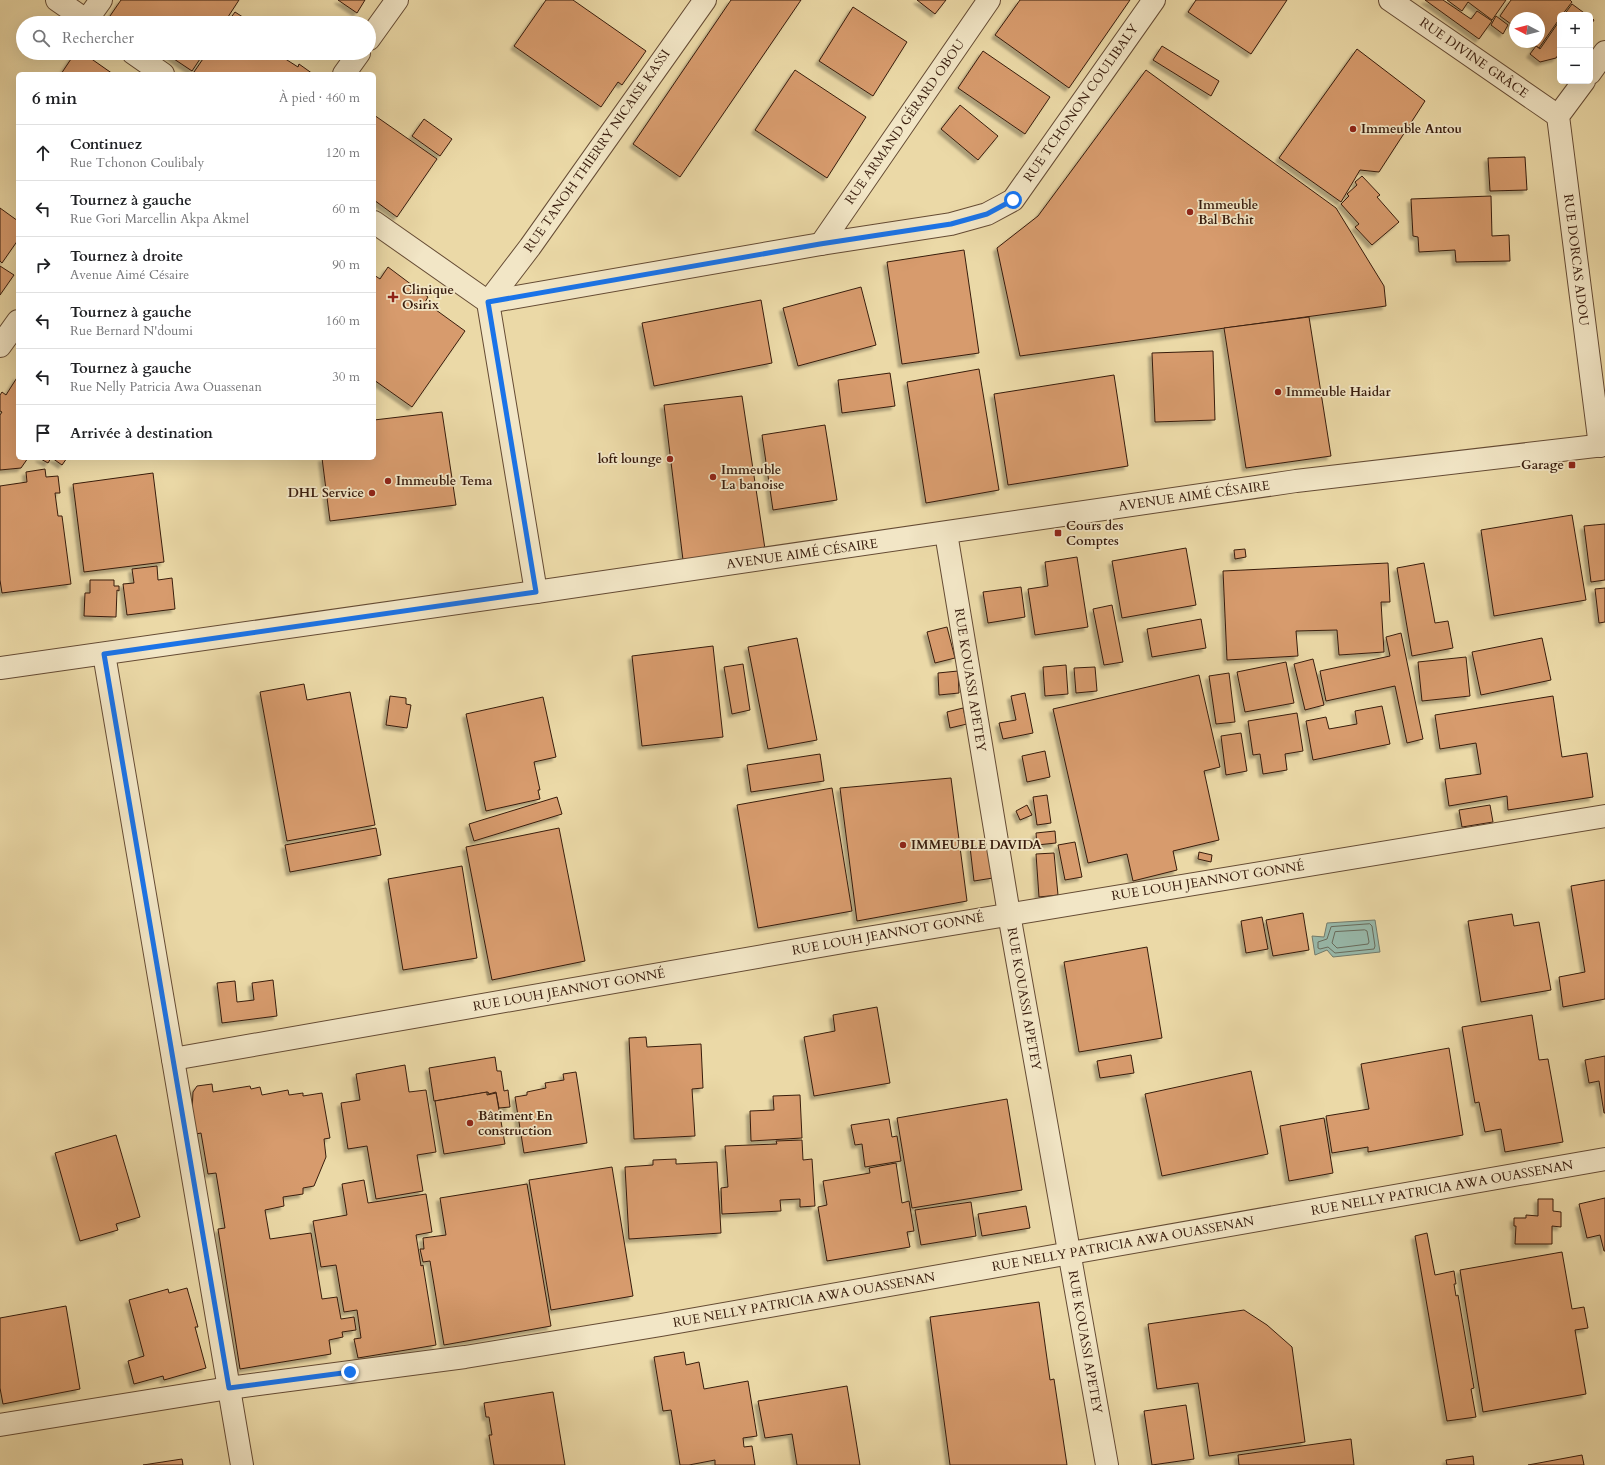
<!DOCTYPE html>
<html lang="fr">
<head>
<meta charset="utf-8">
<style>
	:root { --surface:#fff; --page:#f2f2f2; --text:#202124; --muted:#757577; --line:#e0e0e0 }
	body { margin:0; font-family:Cardo,serif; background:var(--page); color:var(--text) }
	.controls { position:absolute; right:12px; top:12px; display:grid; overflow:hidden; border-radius:6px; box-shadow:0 4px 16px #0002 }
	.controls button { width:36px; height:36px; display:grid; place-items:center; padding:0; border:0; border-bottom:1px solid var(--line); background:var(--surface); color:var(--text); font:20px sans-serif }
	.compass { position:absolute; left:1509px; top:12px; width:36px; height:36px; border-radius:50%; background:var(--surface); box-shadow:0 4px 16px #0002; rotate:277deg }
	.stop { position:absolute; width:12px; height:12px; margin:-9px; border:3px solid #1a73e8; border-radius:50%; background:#fff }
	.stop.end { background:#1a73e8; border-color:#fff; box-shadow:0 1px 4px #0008 }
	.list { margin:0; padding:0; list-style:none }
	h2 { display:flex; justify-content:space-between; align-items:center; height:52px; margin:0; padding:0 16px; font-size:17px }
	h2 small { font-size:13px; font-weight:400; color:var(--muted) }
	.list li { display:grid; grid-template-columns:26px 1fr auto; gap:12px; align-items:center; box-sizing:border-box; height:56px; padding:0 16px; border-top:1px solid var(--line) }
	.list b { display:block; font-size:15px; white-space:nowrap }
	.list p { margin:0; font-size:13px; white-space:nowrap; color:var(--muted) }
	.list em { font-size:13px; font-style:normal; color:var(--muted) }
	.icon { flex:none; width:22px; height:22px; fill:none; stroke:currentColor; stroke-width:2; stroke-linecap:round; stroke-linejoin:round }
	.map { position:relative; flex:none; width:1605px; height:1465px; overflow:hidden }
	.search { position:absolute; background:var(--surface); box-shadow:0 4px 16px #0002; left:16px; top:16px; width:360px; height:44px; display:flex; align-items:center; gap:10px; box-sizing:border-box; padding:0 14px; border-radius:22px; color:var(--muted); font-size:15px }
	.panel { position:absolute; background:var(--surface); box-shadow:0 4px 16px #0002; left:16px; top:72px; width:360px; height:388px; border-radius:6px }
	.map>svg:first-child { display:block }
</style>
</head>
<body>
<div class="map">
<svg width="1605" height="1465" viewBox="0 0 1605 1465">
	<defs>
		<filter id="shadow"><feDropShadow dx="-3.5" dy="3.5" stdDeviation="1" flood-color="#0004"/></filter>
	</defs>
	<rect width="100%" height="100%" fill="#ebd9a7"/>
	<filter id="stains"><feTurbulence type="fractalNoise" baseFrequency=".005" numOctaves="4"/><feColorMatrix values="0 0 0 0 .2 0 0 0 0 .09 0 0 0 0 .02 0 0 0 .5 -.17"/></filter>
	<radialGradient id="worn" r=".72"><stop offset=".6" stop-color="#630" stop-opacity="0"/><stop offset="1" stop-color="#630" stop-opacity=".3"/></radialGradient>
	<path fill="#98baac" stroke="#727b6c" d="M1375,920L1380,952L1333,957L1327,950L1315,955L1312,936L1324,937L1327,923Z"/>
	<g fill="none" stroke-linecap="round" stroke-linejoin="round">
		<g stroke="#686b5c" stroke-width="1">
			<path d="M1370,924L1372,926L1375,946L1374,949L1335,953L1328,947L1320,949L1318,948V942L1327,939L1331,927Z"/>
			<path d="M1365,930L1367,931L1369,942L1368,944L1337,948L1332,943L1335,932Z"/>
		</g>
	</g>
	<g fill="#d79b6d" stroke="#381c0d" filter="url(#shadow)">
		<path d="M121,0H239L224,23H120L110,16Z"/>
		<path d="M338,0H365L357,13Z"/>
		<path d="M546,0H573L646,51L622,85L618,82L601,107L514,46Z"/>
		<path d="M731,0H801L680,177L633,144Z"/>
		<path d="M917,0H946L935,14Z"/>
		<path d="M1020,0H1130L1069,88L995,35Z"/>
		<path d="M1196,0H1287L1251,54L1188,12Z"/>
		<path d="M1425,0H1443L1471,19L1477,11L1492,21L1479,39Z"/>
		<path d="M1447,0H1506L1492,20L1468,2L1462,11Z"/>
		<path d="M1511,0H1570L1572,2L1562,15H1560V18L1539,48L1530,42H1539V18H1515V27L1500,16Z"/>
		<path d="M1572,4L1587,15H1564Z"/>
		<path d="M853,7L907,42L873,96L819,61Z"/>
		<path d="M235,12L252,23H227Z"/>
		<path d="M1496,16L1508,25L1503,34L1491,25Z"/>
		<path d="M1590,17L1594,20L1590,26Z"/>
		<path d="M1560,20V52L1556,58L1540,62L1530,54L1536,46L1540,49Z"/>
		<path d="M1162,46L1219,81L1211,96L1153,60Z"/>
		<path d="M1357,49L1425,101L1379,172L1360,170L1341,202L1279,158Z"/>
		<path d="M983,51L1050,97L1025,134L958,88Z"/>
		<path d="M75,53H83L113,74H61Z"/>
		<path d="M165,53H204L192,71Z"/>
		<path d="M207,53H276L298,67L299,64L313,74H197L194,72Z"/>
		<path d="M795,70L866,117L827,178L755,130Z"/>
		<path d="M1146,70L1336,208L1384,286L1386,306L1020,356L997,248L1038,216Z"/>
		<path d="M960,105L998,136L978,160L941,129Z"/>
		<path d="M374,115L437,159L397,217L374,200Z"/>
		<path d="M424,119L452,139L440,156L412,136Z"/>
		<path d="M1525,157L1527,190L1490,191L1488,158Z"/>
		<path d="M1362,176L1380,195L1377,197L1399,222L1372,245L1355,227L1359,224L1341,204L1349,196L1347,194L1357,185L1355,182Z"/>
		<path d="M1491,196L1492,236L1509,235L1510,261L1456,262L1455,250L1419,252L1418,237L1413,236L1411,199Z"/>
		<path d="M0,208L18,221V240L2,263L0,261Z"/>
		<path d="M964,250L979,353L902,364L887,262Z"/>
		<path d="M0,266L14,275L0,295Z"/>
		<path d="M388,267L428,297L425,302L465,331L412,407L374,380V275L380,279Z"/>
		<path d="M861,287L876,345L798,366L783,308Z"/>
		<path d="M761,300L772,363L654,386L642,323Z"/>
		<path d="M1309,317L1331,456L1246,468L1224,328Z"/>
		<path d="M1213,351L1215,420L1155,422L1152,353Z"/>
		<path d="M979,369L999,490L926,503L907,382Z"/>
		<path d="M890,373L895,406L842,413L838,380Z"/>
		<path d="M1114,375L1128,466L1008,485L994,394Z"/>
		<path d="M18,376V458H28L21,468L0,470V415L2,412L0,411V395L2,392L6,395Z"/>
		<path d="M742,396L765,549L683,560L664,405Z"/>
		<path d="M442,412L456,505L330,521L322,458H374V420Z"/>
		<path d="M825,425L837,500L773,510L762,435Z"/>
		<path d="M39,458H51L48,463Z"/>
		<path d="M52,458H67L62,465Z"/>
		<path d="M45,469L46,477L58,476L60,493H55L58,516H62L71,584L2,593L0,580V486L27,482L26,472Z"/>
		<path d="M153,473L164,562L84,572L73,484Z"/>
		<path d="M1572,515L1586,600L1494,616L1481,530Z"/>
		<path d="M1605,524V580L1591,582L1584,526Z"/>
		<path d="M1186,548L1196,605L1122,618L1112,561Z"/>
		<path d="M1245,549L1246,557L1235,559L1234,550Z"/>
		<path d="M1077,557L1088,627L1035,635L1028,589L1048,586L1045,562Z"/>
		<path d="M1388,563L1390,602H1381L1384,652L1339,655L1337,630L1296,631L1298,656L1227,660L1223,571Z"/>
		<path d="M1424,563L1435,623L1448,621L1453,648L1412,656L1397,568Z"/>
		<path d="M157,566L158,580L172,578L175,609L127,615L123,584L134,583L132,569Z"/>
		<path d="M90,580H114V586H119V591L117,590L116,617L84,616L85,593H90Z"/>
		<path d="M1021,587L1025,617L988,623L983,592Z"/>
		<path d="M1605,588V622L1599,623L1595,589Z"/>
		<path d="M1112,605L1123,662L1104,665L1093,609Z"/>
		<path d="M1201,619L1206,648L1152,657L1147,629Z"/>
		<path d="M947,627L955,658L935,663L927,632Z"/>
		<path d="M1401,633L1423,739L1407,743L1395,686L1326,701L1320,671L1390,656L1386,637Z"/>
		<path d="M797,638L817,740L768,749L748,647Z"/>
		<path d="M1542,638L1551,680L1481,695L1472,652Z"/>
		<path d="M713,646L723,737L642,746L632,656Z"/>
		<path d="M1466,657L1470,696L1422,701L1418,662Z"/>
		<path d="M1313,659L1324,705L1305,710L1294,664Z"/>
		<path d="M1286,662L1294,703L1245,712L1237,672Z"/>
		<path d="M743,664L750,710L732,714L724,667Z"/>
		<path d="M1066,665L1068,694L1045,696L1043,667Z"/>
		<path d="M1095,667L1097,691L1076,693L1074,668Z"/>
		<path d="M958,671L959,693L939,695L938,673Z"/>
		<path d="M1229,673L1235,722L1216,724L1209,676Z"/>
		<path d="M1199,675L1220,767L1204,771L1219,840L1173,851L1177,870L1133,881L1127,854L1088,863L1053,709Z"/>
		<path d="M304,684L307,700L350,692L375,825L287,841L260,692Z"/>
		<path d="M1025,693L1033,733L1003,739L999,723L1016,720L1011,696Z"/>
		<path d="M390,696L406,698V704L411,705L407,728L386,725Z"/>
		<path d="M1553,696L1562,757L1587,753L1593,797L1508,810L1507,796L1449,806L1445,779L1481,774L1476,743L1440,749L1435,715Z"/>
		<path d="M543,697L556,757L534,762L540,790H538L540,799L486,811L466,714Z"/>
		<path d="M1382,706L1390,744L1313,760L1306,721L1326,717L1329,729L1357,724L1355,711Z"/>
		<path d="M963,708L967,724L950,728L947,712Z"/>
		<path d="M1297,713L1303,751L1285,754L1287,770L1263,774L1260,754L1253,755L1248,721Z"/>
		<path d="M1241,733L1247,771L1226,775L1221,736Z"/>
		<path d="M1045,751L1050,777L1027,782L1022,756Z"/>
		<path d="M820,754L824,781L751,792L747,765Z"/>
		<path d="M951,778L967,901L857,921L840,788Z"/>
		<path d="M832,788L852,911L758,928L737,805Z"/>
		<path d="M1047,795L1051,823L1037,825L1033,797Z"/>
		<path d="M557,797L562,814L474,841L469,824Z"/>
		<path d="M1027,805L1032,815L1020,820L1016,811Z"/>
		<path d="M1490,805L1493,822L1462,827L1459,810Z"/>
		<path d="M376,828L381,855L290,872L285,845Z"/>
		<path d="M559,828L585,961L492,980L466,847Z"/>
		<path d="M1055,831L1056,843L1037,845L1036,833Z"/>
		<path d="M1075,842L1082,877L1065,880L1058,845Z"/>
		<path d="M989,845L993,878L974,881L970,847Z"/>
		<path d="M1199,852L1212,855L1211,862L1198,859Z"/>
		<path d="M1054,853L1058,895L1039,897L1036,854Z"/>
		<path d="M462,866L477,958L403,970L388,879Z"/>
		<path d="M1605,880V999L1563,1007L1559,977L1585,972L1571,886Z"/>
		<path d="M1303,913L1309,950L1273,956L1266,920Z"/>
		<path d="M1512,914L1514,926L1539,922L1551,990L1481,1002L1468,921Z"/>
		<path d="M1262,917L1268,949L1246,953L1241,921Z"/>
		<path d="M1147,947L1162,1038L1079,1052L1064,962Z"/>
		<path d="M273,980L277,1016L222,1023L217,983L235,981L237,1002L254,1000L252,983Z"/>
		<path d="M877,1007L890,1083L814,1096L804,1037L835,1031L833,1015Z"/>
		<path d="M1532,1015L1539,1060L1548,1059L1563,1142L1505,1152L1501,1129L1485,1132L1479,1102L1475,1103L1462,1027Z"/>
		<path d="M646,1037L647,1047L701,1044L703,1088L692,1089L695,1136L634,1139L629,1038Z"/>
		<path d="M1449,1048L1463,1135L1368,1152V1147L1332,1153L1326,1116L1369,1109L1361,1064Z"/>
		<path d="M1131,1055L1134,1073L1100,1078L1097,1061Z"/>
		<path d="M1605,1056V1113H1604L1599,1081L1589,1083L1585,1060Z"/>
		<path d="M495,1057L497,1071H501L504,1091L508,1090L510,1107L499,1108L496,1092L489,1094L488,1092L434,1101L429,1068Z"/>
		<path d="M405,1065L409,1092L426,1090L436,1152L417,1155L423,1191L376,1199L367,1146L348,1149L341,1103L360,1100L356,1074Z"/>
		<path d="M1251,1071L1268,1154L1162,1176L1145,1094Z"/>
		<path d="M576,1072L587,1143L524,1153L515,1097L527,1095V1092L546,1088L545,1083L564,1080L563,1074Z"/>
		<path d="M212,1084L213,1092L250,1086L251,1089L260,1087L262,1095L288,1090L289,1095L303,1093V1096L322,1093L330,1138L324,1139L326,1157L314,1186L303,1188V1194L283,1197L284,1206L265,1210L270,1239L311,1233L322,1299L337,1297L341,1319L354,1317L356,1330L342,1332L343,1337L329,1340L331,1354L240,1369L218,1229L225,1228L216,1173L208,1174L201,1133L196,1134L192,1112L193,1092L197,1086Z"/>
		<path d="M487,1092V1095L496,1093L505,1144L444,1154L435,1101Z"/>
		<path d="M800,1095L802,1138L751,1141L750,1111L774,1110L773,1096Z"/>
		<path d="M1007,1099L1022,1190L912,1208L897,1118Z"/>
		<path d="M1324,1118L1333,1173L1289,1181L1280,1126Z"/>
		<path d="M889,1119L892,1137L897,1136L901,1161L865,1167L862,1144L855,1145L851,1125Z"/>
		<path d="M116,1135L140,1217L116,1224L118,1230L80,1241L55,1153Z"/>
		<path d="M802,1140L803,1160L812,1159L815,1206L800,1207V1199L780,1200L781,1211L722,1214L721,1188L728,1187L725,1146L777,1144L776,1141Z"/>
		<path d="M676,1159V1164L717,1162L721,1233L629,1239L625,1167L653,1165V1160Z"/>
		<path d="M896,1163L902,1203L909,1201L914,1231L907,1232L910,1247L827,1261L818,1207L827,1205L823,1181L870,1173L869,1168Z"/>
		<path d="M612,1167L633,1296L551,1310L529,1180Z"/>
		<path d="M364,1180L368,1203L426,1194L432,1232L416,1235L421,1266L423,1265L436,1345L358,1358L354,1339L361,1338L357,1310L344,1312L336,1265L321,1267L313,1221L347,1215L342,1184Z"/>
		<path d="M527,1184L551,1326L444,1345L430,1261L423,1262L420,1249H424L423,1238L446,1235L440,1198Z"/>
		<path d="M1605,1198V1251H1604L1600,1235L1587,1238L1579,1204Z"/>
		<path d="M1538,1199H1553V1211L1561,1212V1227L1552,1226V1244H1515L1516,1226H1514V1218H1526V1215L1538,1216Z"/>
		<path d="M971,1202L976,1236L921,1245L915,1210Z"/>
		<path d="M1026,1206L1030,1228L982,1236L978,1214Z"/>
		<path d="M1427,1233L1435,1275L1454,1271L1456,1284H1454L1456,1296L1458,1295L1474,1388L1471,1389L1476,1417L1447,1421L1415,1236Z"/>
		<path d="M1562,1252L1572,1309L1584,1307L1588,1328L1575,1330L1586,1394L1483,1412L1460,1270Z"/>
		<path d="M187,1288L198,1327H195L206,1368L164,1380L163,1376L134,1384L128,1361L144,1356L129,1300L168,1289L169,1293Z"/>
		<path d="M1039,1302L1050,1380L1054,1379L1067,1465H950L930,1317Z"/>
		<path d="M66,1306L80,1389L3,1404L0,1388V1318Z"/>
		<path d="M1244,1310L1267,1325L1292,1347L1305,1442L1209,1456L1198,1383L1157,1389L1148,1324Z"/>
		<path d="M684,1352L686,1365L699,1362L704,1389L748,1381L757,1436L743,1438L744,1447L752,1446L755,1465H715V1460L689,1465H680L671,1410L663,1411L654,1357Z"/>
		<path d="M847,1386L860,1465H797L792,1434L765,1438L758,1401Z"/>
		<path d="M553,1392L565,1465H494L489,1435H492L489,1417H486L484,1403Z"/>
		<path d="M1186,1405L1194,1459L1152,1465L1144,1411Z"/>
		<path d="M1351,1439L1354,1465H1239L1238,1455Z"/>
		<path d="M1582,1455L1584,1465H1528Z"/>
		<path d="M1473,1456L1474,1465H1447L1446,1460Z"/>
		<path d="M182,1459L183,1465H143Z"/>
	</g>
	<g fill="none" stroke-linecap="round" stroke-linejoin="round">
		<g stroke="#654b34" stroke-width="24">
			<g id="minor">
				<path d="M57,0L90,23"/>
				<path d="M1390,0L1558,116"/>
				<path d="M86,21L101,0"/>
				<path d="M369,39L397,0"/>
				<path d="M133,53L163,74"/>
				<path d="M1590,73L1605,52"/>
				<path d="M344,74L359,53"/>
				<path d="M1584,81L1558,116L1600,446"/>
				<path d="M374,222L488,302L536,592"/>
				<path d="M821,244L989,0"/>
				<path d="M488,302L821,244L951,224L987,214L1013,200L1154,0"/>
				<path d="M488,302L530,247L705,0"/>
				<path d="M0,346L18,321"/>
				<path d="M946,533L1009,914L1107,1465"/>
				<path d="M104,654L242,1465"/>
				<path d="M0,668L536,592L1296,481L1605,445"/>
				<path d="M173,1059L849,941L1605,816"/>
				<path d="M0,1425L229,1388L465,1357L661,1325L1605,1159"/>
			</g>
		</g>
		<use href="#minor" stroke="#f2e6c6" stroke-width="22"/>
	</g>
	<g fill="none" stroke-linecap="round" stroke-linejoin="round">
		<path stroke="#1a73e8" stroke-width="5" d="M350,1372L229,1388L104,654L536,592L488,302L820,244L951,224L987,214L1013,200"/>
	</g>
	<g fill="#8f2418" stroke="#f2e6c6" stroke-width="1.5">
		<circle cx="1353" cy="129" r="4"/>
		<circle cx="1190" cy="212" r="4"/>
		<path d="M391 291h4v4h4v4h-4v4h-4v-4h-4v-4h4z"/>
		<circle cx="1278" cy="392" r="4"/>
		<circle cx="670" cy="459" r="4"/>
		<rect x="1568" y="461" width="8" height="8" rx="2"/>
		<circle cx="713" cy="477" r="4"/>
		<circle cx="388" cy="481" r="4"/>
		<circle cx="372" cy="493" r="4"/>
		<rect x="1054" y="529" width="8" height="8" rx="2"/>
		<circle cx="903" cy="845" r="4"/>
		<circle cx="470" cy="1123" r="4"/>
	</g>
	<g text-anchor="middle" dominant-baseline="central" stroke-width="3.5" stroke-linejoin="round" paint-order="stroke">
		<g font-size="13" fill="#381c0d" stroke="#f2e6c6">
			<text transform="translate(1474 58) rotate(35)">RUE DIVINE GRÂCE</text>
			<text transform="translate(1081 103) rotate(-55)">RUE TCHONON COULIBALY</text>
			<text transform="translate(905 122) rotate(-55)">RUE ARMAND GÉRARD OBOU</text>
			<text transform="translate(597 151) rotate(-55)">RUE TANOH THIERRY NICAISE KASSI</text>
			<text transform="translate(1576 260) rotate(83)">RUE DORCAS ADOU</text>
			<text transform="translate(1194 496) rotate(-8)">AVENUE AIMÉ CÉSAIRE</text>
			<text transform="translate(802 554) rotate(-8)">AVENUE AIMÉ CÉSAIRE</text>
			<text transform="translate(970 680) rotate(81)">RUE KOUASSI APETEY</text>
			<text transform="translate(1208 881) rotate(-9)">RUE LOUH JEANNOT GONNÉ</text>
			<text transform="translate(888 934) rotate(-10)">RUE LOUH JEANNOT GONNÉ</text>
			<text transform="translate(569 990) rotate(-10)">RUE LOUH JEANNOT GONNÉ</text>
			<text transform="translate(1024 999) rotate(80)">RUE KOUASSI APETEY</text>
			<text transform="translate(1442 1188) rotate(-10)">RUE NELLY PATRICIA AWA OUASSENAN</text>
			<text transform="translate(1123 1244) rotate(-10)">RUE NELLY PATRICIA AWA OUASSENAN</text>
			<text transform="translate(804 1300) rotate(-10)">RUE NELLY PATRICIA AWA OUASSENAN</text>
			<text transform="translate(1085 1342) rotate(80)">RUE KOUASSI APETEY</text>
		</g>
		<g font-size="13" font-weight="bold" fill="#381c0d" stroke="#f2e6c6" text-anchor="start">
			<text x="1361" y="129">Immeuble Antou</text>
			<text x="1198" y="205">Immeuble<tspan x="1198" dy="15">Bal Bchit</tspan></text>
			<text x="402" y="290">Clinique<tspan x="402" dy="15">Osirix</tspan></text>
			<text x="1286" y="392">Immeuble Haidar</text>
			<text x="662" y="459" text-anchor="end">loft lounge</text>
			<text x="1564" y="465" text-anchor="end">Garage</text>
			<text x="721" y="470">Immeuble<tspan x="721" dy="15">La banoise</tspan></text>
			<text x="396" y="481">Immeuble Tema</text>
			<text x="364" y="493" text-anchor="end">DHL Service</text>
			<text x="1066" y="526">Cours des<tspan x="1066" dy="15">Comptes</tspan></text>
			<text x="911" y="845">IMMEUBLE DAVIDA</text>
			<text x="478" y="1116">Bâtiment En<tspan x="478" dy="15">construction</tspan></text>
		</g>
	</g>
	<rect width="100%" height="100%" filter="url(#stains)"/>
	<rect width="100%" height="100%" fill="url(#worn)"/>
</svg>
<div class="controls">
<button>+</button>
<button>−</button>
</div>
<svg class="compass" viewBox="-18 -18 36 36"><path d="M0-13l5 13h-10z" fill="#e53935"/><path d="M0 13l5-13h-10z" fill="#757577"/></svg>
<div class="stop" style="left:1013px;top:200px"></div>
<div class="stop end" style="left:350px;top:1372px"></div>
<div class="search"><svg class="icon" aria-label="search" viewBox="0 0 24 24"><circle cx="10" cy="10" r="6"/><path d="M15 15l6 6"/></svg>Rechercher</div>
<section class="panel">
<h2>6 min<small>À pied · 460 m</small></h2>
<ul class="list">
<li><svg class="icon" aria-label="ahead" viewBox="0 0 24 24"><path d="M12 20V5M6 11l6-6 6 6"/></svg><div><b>Continuez</b><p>Rue Tchonon Coulibaly</p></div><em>120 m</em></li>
<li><svg class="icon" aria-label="left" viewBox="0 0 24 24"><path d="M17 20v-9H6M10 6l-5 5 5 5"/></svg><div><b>Tournez à gauche</b><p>Rue Gori Marcellin Akpa Akmel</p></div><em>60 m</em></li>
<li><svg class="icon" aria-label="right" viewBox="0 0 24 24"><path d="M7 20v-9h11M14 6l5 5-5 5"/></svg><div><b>Tournez à droite</b><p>Avenue Aimé Césaire</p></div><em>90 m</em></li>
<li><svg class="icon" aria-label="left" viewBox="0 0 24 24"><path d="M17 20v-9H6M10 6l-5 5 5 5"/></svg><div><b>Tournez à gauche</b><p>Rue Bernard N'doumi</p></div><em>160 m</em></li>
<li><svg class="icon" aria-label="left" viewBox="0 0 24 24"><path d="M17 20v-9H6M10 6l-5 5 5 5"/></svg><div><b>Tournez à gauche</b><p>Rue Nelly Patricia Awa Ouassenan</p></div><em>30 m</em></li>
<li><svg class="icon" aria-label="arrive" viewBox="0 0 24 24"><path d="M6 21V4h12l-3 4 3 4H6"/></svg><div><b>Arrivée à destination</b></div></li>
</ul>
</section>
</div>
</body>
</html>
